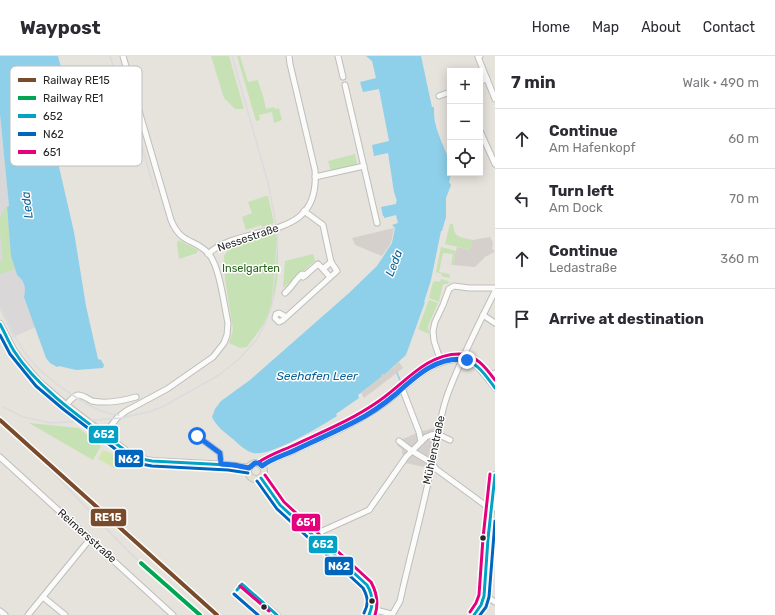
<!DOCTYPE html>
<html lang="en">
<head>
<meta charset="utf-8">
<style>
	:root { --surface:#fff; --page:#f2f2f3; --text:#2b2b33; --muted:#7c7c81; --line:#e1e1e2 }
	body { margin:0; font-family:Rubik,sans-serif; background:var(--page); color:var(--text) }
	.controls { position:absolute; right:12px; top:12px; display:grid; overflow:hidden; border-radius:0px; box-shadow:0 2px 10px #0003 }
	.controls button { width:36px; height:36px; display:grid; place-items:center; padding:0; border:0; border-bottom:1px solid var(--line); background:var(--surface); color:var(--text); font:20px sans-serif }
	.stop { position:absolute; width:12px; height:12px; margin:-9px; border:3px solid #1a73e8; border-radius:50%; background:#fff }
	.stop.end { background:#1a73e8; border-color:#fff; box-shadow:0 1px 4px #0008 }
	.list { margin:0; padding:0; list-style:none }
	h2 { display:flex; justify-content:space-between; align-items:center; height:52px; margin:0; padding:0 16px; font-size:17px }
	h2 small { font-size:13px; font-weight:400; color:var(--muted) }
	.list li { display:grid; grid-template-columns:26px 1fr auto; gap:12px; align-items:center; box-sizing:border-box; height:60px; padding:0 16px; border-top:1px solid var(--line) }
	.list b { display:block; font-size:15px; white-space:nowrap }
	.list p { margin:0; font-size:13px; white-space:nowrap; color:var(--muted) }
	.list em { font-size:13px; font-style:normal; color:var(--muted) }
	.icon { flex:none; width:22px; height:22px; fill:none; stroke:currentColor; stroke-width:2; stroke-linecap:round; stroke-linejoin:round }
	.map { position:relative; flex:none; width:495px; height:559px; overflow:hidden }
	header { display:flex; align-items:center; gap:24px; box-sizing:border-box; height:56px; padding:0 20px; background:var(--surface); border-bottom:1px solid var(--line) }
	header strong { font-size:19px }
	nav { display:flex; gap:22px; margin-inline-start:auto; font-size:14px }
	main { display:flex }
	aside { flex:1; background:var(--surface) }
	.map>svg:first-child { display:block }
</style>
</head>
<body>
<header>
<strong>Waypost</strong>
<nav><a>Home</a><a>Map</a><a>About</a><a>Contact</a></nav>
</header>
<main>
<div class="map">
<svg width="495" height="559" viewBox="0 0 495 559">
	<rect width="100%" height="100%" fill="#e6e2dc"/>
	<path fill="#d9d7d8" d="M0,58L9,150L7,151L11,200L17,219L22,224L24,228L25,234L24,241L36,271L13,281L0,253Z"/>
	<g fill="#c6e2b4">
		<path d="M211,0H229L244,53H235L224,42Z"/>
		<path d="M237,0H240L248,26L257,24L258,25L263,40L266,53L274,51L275,53L279,52L282,64L274,67L272,56L259,59L260,64L256,65Z"/>
		<path d="M355,98L357,108L331,115L328,105Z"/>
		<path d="M266,140H268L274,167L262,171L261,169L246,174L242,161L252,157L248,146Z"/>
		<path d="M6,150L10,178L11,200L15,213L0,218V205L3,204L0,177V162Z"/>
		<path d="M450,168H453C454,182 460,181 473,184L471,194L445,188Z"/>
		<path d="M276,175C280,202 279,234 268,260C263,271 254,281 247,291L240,292L229,287L233,274L225,223L224,200C235,183 259,180 276,175Z"/>
		<path d="M178,184L198,194L197,197L179,203L177,188Z"/>
		<path d="M441,191L456,195L453,209H451L453,198L443,197L439,216L449,218L450,222L441,220L442,218L436,216Z"/>
		<path d="M313,198L315,205L283,232L285,205Z"/>
		<path d="M441,223L450,226L447,228H443L439,246L429,242L433,226L436,225L440,226Z"/>
		<path d="M429,244L438,247L428,270L429,278L418,273Z"/>
		<path d="M29,367L79,372L101,390L93,404Z"/>
	</g>
	<path fill="#d2e6b2" d="M103,394L119,401L114,412L98,403Z"/>
	<g fill="#d5d0cb">
		<path d="M394,172L391,187L382,200L355,189L352,182Z"/>
		<path d="M490,181L493,186L492,193L494,194V196L485,201L475,211L453,209L457,191L470,194L473,184Z"/>
		<path d="M399,306L403,312L364,342L361,337L381,321L382,317L385,318Z"/>
		<path d="M438,371L432,407L424,411L406,407V401L402,398V393L398,390L396,386L419,376Z"/>
	</g>
	<g fill="#8ed0e9">
		<path d="M0,0H58L62,15L52,16L60,75L51,76L74,176L86,250L98,303L101,304L104,309L103,312L76,314L59,310L57,311L50,307L46,302L24,241L25,234L24,228L22,224L17,219L11,200L7,151L9,150L0,58Z"/>
		<path d="M366,0H421L432,51H434C434,57 434,64 436,70C440,88 456,108 449,126L451,129L446,142V161L442,175H441L431,224L424,246H425L406,299L385,318H382L381,321L358,339L359,342L336,358L337,360C321,370 271,401 253,397C246,395 238,388 233,383C224,376 217,371 212,361L215,353L221,345L250,324L349,237L377,210L392,187L395,172L392,169L398,167L396,159L384,162V160H383L381,151L396,148V146L397,145L394,136L388,97L374,100L372,89L389,85L379,33L363,36L360,26L376,22L372,5Z"/>
	</g>
	<g fill="none" stroke-linecap="round" stroke-linejoin="round">
		<path stroke="#8ed0e9" stroke-width="1.5" d="M397,317L403,331"/>
		<g stroke="#bfbebe" stroke-width="7">
			<g id="minor">
				<path d="M338,0L343,21"/>
				<path d="M480,0L478,1L495,43"/>
				<path d="M480,25L487,23"/>
				<path d="M345,29L377,167"/>
				<path d="M439,40L450,36"/>
				<path d="M480,75L495,108"/>
				<path d="M315,121L364,110"/>
				<path d="M208,198C244,165 321,189 315,114L290,8L289,0"/>
				<path d="M303,221L318,208L323,213"/>
				<path d="M330,221L323,213L331,206"/>
				<path d="M285,237C292,231 295,224 302,218L306,219"/>
				<path d="M483,259L495,267"/>
				<path d="M286,261L279,257L276,258L275,262L279,266L283,264L337,215L331,206L323,169L304,155"/>
				<path d="M441,306L434,285L433,275L435,266L443,249L449,233L454,230L469,232H495"/>
				<path d="M483,317L490,319L495,317"/>
				<path d="M402,332L419,376L421,386"/>
				<path d="M66,349C69,346 73,340 78,339C83,339 88,343 92,345C107,348 122,345 136,341"/>
				<path d="M193,377L220,397L221,408"/>
				<path d="M104,379L117,362L126,355L167,333L213,301L224,287L227,279L228,267C224,249 220,212 209,198C195,182 181,189 171,164L123,0"/>
				<path d="M399,385L412,395L432,407L436,413L485,449L495,452"/>
				<path d="M0,401L173,559"/>
				<path d="M262,410C271,403 282,400 293,395C316,384 345,373 366,359C377,353 387,346 396,338C414,322 433,304 459,303C476,303 485,320 495,332"/>
				<path d="M314,480L318,477L369,454L406,401L426,381L431,379L437,378L450,384"/>
				<path d="M43,541L65,559"/>
				<path d="M489,542L495,546"/>
				<path d="M263,547L277,559"/>
				<path d="M376,554L391,558"/>
				<path d="M0,555L5,559"/>
				<path d="M28,559L90,483"/>
				<path d="M392,559L400,545C410,499 423,454 432,408C437,385 439,363 447,340C460,304 478,270 495,235"/>
			</g>
		</g>
		<g stroke="#c3c1bf" stroke-width="8">
			<g id="major">
				<path d="M0,268L14,295L22,306L39,326L66,349L130,398L142,403L152,405L228,409L249,412"/>
				<circle cx="256" cy="415" r="8"/>
				<path d="M261,422L280,449L367,529C373,539 375,548 369,559"/>
				<path d="M474,559L481,549L484,540L488,483L495,419"/>
			</g>
		</g>
		<use href="#minor" stroke="#fbfbfa" stroke-width="5"/>
		<use href="#major" stroke="#e5e1d2" stroke-width="6"/>
		<g stroke="#dcdbdd" stroke-width="1.5">
			<path d="M110,0L123,41L139,80L154,133"/>
			<path d="M0,250C20,294 30,311 71,338C86,348 100,357 119,359"/>
			<path d="M3,351L23,361L52,367L121,362L148,356L162,351L219,319L239,303L257,283L265,268L272,249L278,178L268,127L232,0"/>
			<path d="M47,411C79,442 108,477 141,507"/>
		</g>
		<g stroke="#fff" stroke-width="6">
			<g id="bus-1">
				<path d="M0,268C5,277 9,287 14,295C40,336 92,369 130,398L142,403L152,405L228,409L249,412"/>
				<path d="M262,410C272,403 284,399 295,394C324,381 355,368 381,349C406,333 426,304 458,303C476,303 486,320 495,332"/>
				<path d="M261,422L280,449L367,529C373,539 374,548 369,559"/>
				<path d="M237,534L242,528L277,559"/>
				<path d="M474,559L481,549L484,540L488,483L495,419"/>
			</g>
		</g>
		<g stroke="#fff" stroke-width="6">
			<g id="bus-2">
				<path d="M0,279L10,298L36,330L63,353L127,402L141,408L152,410L228,414L248,417"/>
				<path d="M257,425L277,453L363,532C368,541 369,548 364,557"/>
				<path d="M234,538L258,559"/>
				<path d="M480,559L486,551L489,541L495,465"/>
			</g>
		</g>
		<g stroke="#fff" stroke-width="6">
			<g id="bus-3">
				<path d="M259,406C269,399 281,395 292,390C322,376 352,364 379,345C404,328 426,298 459,298C476,298 486,312 495,324"/>
				<path d="M265,419L284,446L371,526C377,537 379,547 375,559"/>
				<path d="M240,530L269,555"/>
				<path d="M470,556L476,547L479,539L483,482L490,418"/>
			</g>
		</g>
		<use href="#bus-1" stroke="#02a2c6" stroke-width="3"/>
		<use href="#bus-2" stroke="#0065bd" stroke-width="3"/>
		<use href="#bus-3" stroke="#e5007d" stroke-width="3"/>
		<g stroke="#fff" stroke-width="7">
			<path id="rail-1" d="M0,364L217,559"/>
		</g>
		<g stroke="#fff" stroke-width="7">
			<path id="rail-2" d="M141,507L200,559"/>
		</g>
		<use href="#rail-1" stroke="#7a4b2a" stroke-width="4"/>
		<use href="#rail-2" stroke="#00a651" stroke-width="4"/>
	</g>
	<g fill="none" stroke-linecap="round" stroke-linejoin="round">
		<path stroke="#1a73e8" stroke-width="5" d="M197,380L220,397L221,408L234,409L249,412L255,407H259L262,410C271,403 282,400 293,395C314,385 335,376 356,365C370,358 384,348 396,338C416,320 438,299 467,304"/>
	</g>
	<g fill="#272727" stroke="#fff" stroke-width="1.5">
		<circle cx="483" cy="482" r="3.5"/>
		<circle cx="372" cy="545" r="3.5"/>
		<circle cx="264" cy="551" r="3.5"/>
	</g>
	<g text-anchor="middle" dominant-baseline="central" stroke-width="3" stroke-linejoin="round" paint-order="stroke">
		<g font-size="11" fill="#272727" stroke="#fff">
			<text transform="translate(248 182) rotate(-19)">Nessestraße</text>
			<text transform="translate(434 394) rotate(-78)">Mühlenstraße</text>
			<text transform="translate(87 480) rotate(42)">Reimersstraße</text>
		</g>
		<g font-size="11" fill="#266319" stroke="#fff">
			<text x="251" y="212">Inselgarten</text>
		</g>
		<g font-size="12" font-style="italic" fill="#0c6397" stroke="#fff">
			<text transform="translate(27 149) rotate(-97)">Leda</text>
			<text transform="translate(394 207) rotate(-69)">Leda</text>
			<text x="317" y="320">Seehafen Leer</text>
		</g>
	</g>
	<rect x="10" y="10" width="132" height="100" rx="6" fill="#fff" stroke="#bebebe" stroke-width="1"/>
	<rect x="18" y="22" width="18" height="4" fill="#7a4b2a"/>
	<rect x="18" y="40" width="18" height="4" fill="#00a651"/>
	<rect x="18" y="58" width="18" height="4" fill="#02a2c6"/>
	<rect x="18" y="76" width="18" height="4" fill="#0065bd"/>
	<rect x="18" y="94" width="18" height="4" fill="#e5007d"/>
	<g font-size="11" fill="#272727">
		<text x="43" y="28">Railway RE15</text>
		<text x="43" y="46">Railway RE1</text>
		<text x="43" y="64">652</text>
		<text x="43" y="82">N62</text>
		<text x="43" y="100">651</text>
	</g>
	<g stroke="#fff" stroke-width="1.5">
		<rect x="88" y="369" width="31" height="19" rx="4" fill="#02a2c6"/>
		<rect x="114" y="393" width="30" height="19" rx="4" fill="#0065bd"/>
		<rect x="90" y="452" width="37" height="19" rx="4" fill="#7a4b2a"/>
		<rect x="291" y="457" width="30" height="19" rx="4" fill="#e5007d"/>
		<rect x="308" y="479" width="30" height="19" rx="4" fill="#02a2c6"/>
		<rect x="324" y="500" width="30" height="20" rx="4" fill="#0065bd"/>
	</g>
	<g font-size="11" text-anchor="middle" font-weight="bold" fill="#fff">
		<text x="104" y="382">652</text>
		<text x="129" y="407">N62</text>
		<text x="108" y="465">RE15</text>
		<text x="306" y="470">651</text>
		<text x="323" y="492">652</text>
		<text x="339" y="514">N62</text>
	</g>
</svg>
<div class="controls">
<button>+</button>
<button>−</button>
<button><svg class="icon" aria-label="locate" viewBox="0 0 24 24"><circle cx="12" cy="12" r="6"/><path d="M12 2v4M12 18v4M2 12h4M18 12h4"/></svg></button>
</div>
<div class="stop" style="left:197px;top:380px"></div>
<div class="stop end" style="left:467px;top:304px"></div>
</div>
<aside>
<h2>7 min<small>Walk · 490 m</small></h2>
<ul class="list">
<li><svg class="icon" aria-label="ahead" viewBox="0 0 24 24"><path d="M12 20V5M6 11l6-6 6 6"/></svg><div><b>Continue</b><p>Am Hafenkopf</p></div><em>60 m</em></li>
<li><svg class="icon" aria-label="left" viewBox="0 0 24 24"><path d="M17 20v-9H6M10 6l-5 5 5 5"/></svg><div><b>Turn left</b><p>Am Dock</p></div><em>70 m</em></li>
<li><svg class="icon" aria-label="ahead" viewBox="0 0 24 24"><path d="M12 20V5M6 11l6-6 6 6"/></svg><div><b>Continue</b><p>Ledastraße</p></div><em>360 m</em></li>
<li><svg class="icon" aria-label="arrive" viewBox="0 0 24 24"><path d="M6 21V4h12l-3 4 3 4H6"/></svg><div><b>Arrive at destination</b></div></li>
</ul>
</aside>
</main>
</body>
</html>
